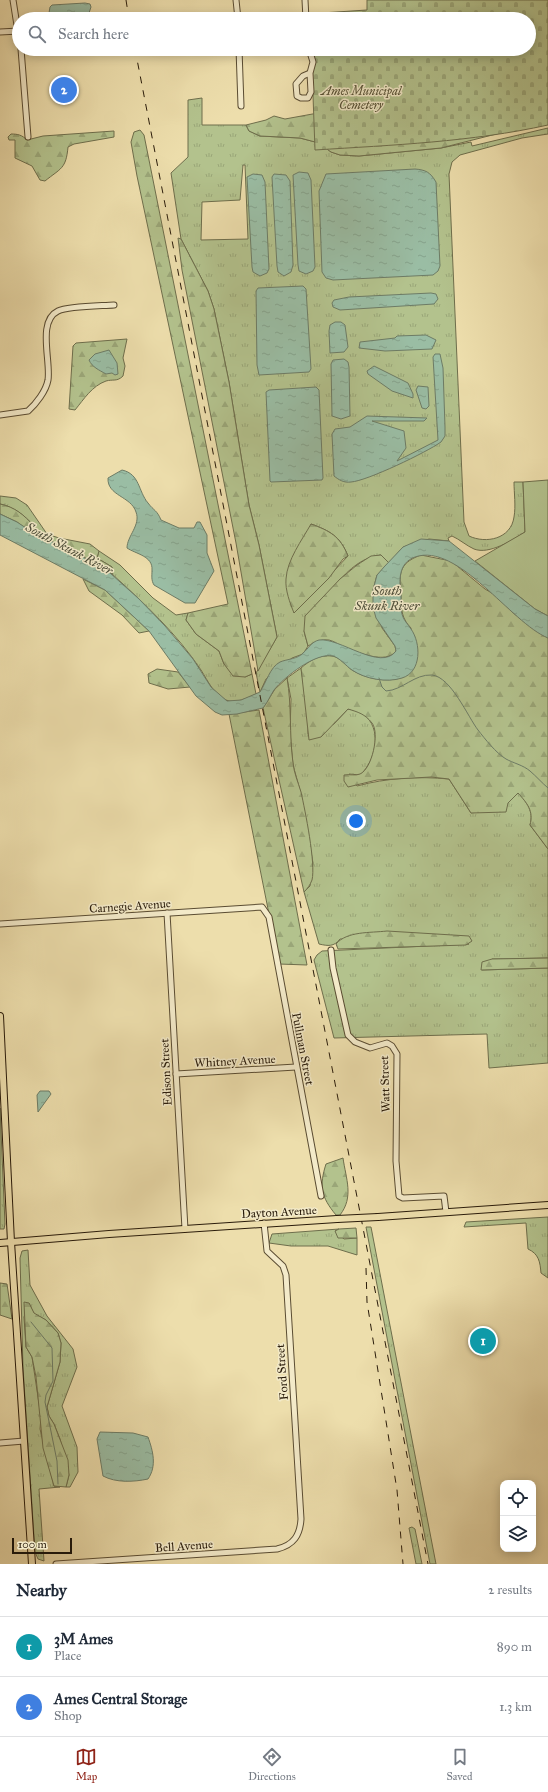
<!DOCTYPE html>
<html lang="en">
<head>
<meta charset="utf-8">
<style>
	:root { --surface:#fff; --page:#f6f6f7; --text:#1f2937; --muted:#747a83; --line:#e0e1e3; --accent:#8f2418 }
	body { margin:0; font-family:"IM FELL Great Primer",serif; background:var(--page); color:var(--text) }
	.controls { position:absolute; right:12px; bottom:12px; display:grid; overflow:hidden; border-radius:8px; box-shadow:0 2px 10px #0003 }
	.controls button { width:36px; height:36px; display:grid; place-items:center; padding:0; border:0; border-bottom:1px solid var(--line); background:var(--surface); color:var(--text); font:20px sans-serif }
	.scale { position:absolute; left:12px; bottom:10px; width:60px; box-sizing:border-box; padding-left:4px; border:2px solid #291b0a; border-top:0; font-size:11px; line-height:14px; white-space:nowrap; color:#291b0a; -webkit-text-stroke:3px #f3eac9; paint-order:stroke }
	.you { position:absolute; left:356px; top:821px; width:14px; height:14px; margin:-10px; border:3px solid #fff; border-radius:50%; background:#1a73e8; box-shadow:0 0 0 6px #1a73e833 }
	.badge { display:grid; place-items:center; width:26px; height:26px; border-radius:50%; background:var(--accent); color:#fff; font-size:13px; font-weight:700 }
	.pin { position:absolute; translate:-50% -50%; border:2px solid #fff; box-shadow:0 1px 4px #0006 }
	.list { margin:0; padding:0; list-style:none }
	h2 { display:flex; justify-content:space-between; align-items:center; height:52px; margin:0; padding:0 16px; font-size:17px }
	h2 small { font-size:13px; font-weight:400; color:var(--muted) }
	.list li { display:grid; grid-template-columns:26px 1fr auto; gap:12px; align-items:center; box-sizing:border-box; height:60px; padding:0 16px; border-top:1px solid var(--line) }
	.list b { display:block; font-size:15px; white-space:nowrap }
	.list p { margin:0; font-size:13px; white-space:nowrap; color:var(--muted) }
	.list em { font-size:13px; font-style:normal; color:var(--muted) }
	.icon { flex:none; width:22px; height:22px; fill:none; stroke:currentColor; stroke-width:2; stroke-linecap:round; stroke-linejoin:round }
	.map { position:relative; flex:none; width:548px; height:1564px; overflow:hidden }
	.search { position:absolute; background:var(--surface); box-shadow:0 2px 10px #0003; left:12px; right:12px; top:12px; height:44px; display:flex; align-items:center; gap:10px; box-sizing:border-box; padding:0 14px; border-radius:22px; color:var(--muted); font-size:15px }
	.sheet { height:172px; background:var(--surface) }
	nav { display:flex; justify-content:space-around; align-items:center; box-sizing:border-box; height:56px; border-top:1px solid var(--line); background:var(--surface); font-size:11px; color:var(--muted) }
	nav a { display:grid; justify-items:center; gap:2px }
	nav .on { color:var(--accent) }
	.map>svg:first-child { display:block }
</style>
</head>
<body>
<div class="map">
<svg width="548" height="1564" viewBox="0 0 548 1564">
	<defs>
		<pattern id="grass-tufts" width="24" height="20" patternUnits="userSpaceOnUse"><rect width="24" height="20" fill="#b3c28d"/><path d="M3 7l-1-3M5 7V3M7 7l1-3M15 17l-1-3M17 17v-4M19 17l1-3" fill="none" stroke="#9aa678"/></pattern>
		<pattern id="forest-firs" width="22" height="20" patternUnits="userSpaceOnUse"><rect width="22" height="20" fill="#b3c28d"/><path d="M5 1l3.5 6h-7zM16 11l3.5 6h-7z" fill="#9aa678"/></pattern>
		<pattern id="cemetery-stones" width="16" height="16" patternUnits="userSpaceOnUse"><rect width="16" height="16" fill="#b3c28d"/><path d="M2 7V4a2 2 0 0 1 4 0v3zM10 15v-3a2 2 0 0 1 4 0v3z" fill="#9aa678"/></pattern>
		<pattern id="water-ripples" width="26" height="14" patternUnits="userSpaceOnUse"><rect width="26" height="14" fill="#9abda4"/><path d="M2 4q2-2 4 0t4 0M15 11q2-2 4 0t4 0" fill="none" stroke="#85a28c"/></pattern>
	</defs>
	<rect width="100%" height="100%" fill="#eddeac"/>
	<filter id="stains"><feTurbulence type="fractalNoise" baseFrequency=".005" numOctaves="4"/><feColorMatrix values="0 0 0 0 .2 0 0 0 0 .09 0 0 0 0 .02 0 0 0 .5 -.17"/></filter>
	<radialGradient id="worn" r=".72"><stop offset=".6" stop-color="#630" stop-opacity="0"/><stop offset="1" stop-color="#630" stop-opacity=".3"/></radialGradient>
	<g fill="url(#grass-tufts)" stroke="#6e6e4c" fill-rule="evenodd">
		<path d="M202,98V125H246L249,131L260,136L300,138L319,143L331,152L340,155L359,156L441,148L471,142L472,146L548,128V134L522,138L460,155L452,162L449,174L464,522L469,536C486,544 511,539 514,517C516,506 514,493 514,482H523L525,532C513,540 489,555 474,549C467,546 459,539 452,536L448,538L449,541L429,539L403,547L389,563L381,555C346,558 323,604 304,631L308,646L303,654L292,658L266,679L260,692L256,673L277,637L259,545L249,505L229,382L214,309L208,291L181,239L171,173L188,157V100ZM243,165H245L248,239L201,240L202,202L240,200ZM311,524C330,531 340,536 348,556L294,613Z"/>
		<path d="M0,496L16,498L27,505L47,534L59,538L60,544L45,540L32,533L34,526C24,515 14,507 0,504Z"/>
		<path d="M99,551L120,565L153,598L176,615L188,613L186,620L196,634L219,651L224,664L245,677L252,674L256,694C248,698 235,704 226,700C214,695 208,681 201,670C177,634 144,603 112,574V567L97,558Z"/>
		<path d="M301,668L308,714V734L334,724L348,709C353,710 360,711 363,714C383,728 376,761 360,775L349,774L357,786C386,778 419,776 449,779L471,813L508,803L518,792C527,803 534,811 530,825L548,849V958L492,959L482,970L548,968V1063L489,1068L487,1034L334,1038L314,960L317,955L322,951L469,944L340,939C334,947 328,946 319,944L304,892L310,886L313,863L301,794L293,765L290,732L291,699L287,678Z"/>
		<path d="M0,1108L5,1224L4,1229H0Z"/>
		<path d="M548,1217V1278L541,1273C540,1262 539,1254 528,1249L526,1223L464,1227L466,1222Z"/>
		<path d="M366,1227H371L436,1564H430Z"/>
		<path d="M339,1229L335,1231L344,1239L357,1238V1255L328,1246H291L269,1243L272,1234Z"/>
		<path d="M28,1250L30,1285L47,1316L73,1349L77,1367L62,1406L77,1447L78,1472L70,1487H66L69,1475L60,1439L54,1424L49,1416L47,1407L60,1362L61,1343L58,1333L46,1320L34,1314L29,1303L24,1317L26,1347L32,1357L41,1417L40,1429L54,1486L60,1487L39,1489L44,1561L38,1559L35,1552L23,1368L20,1258L22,1251Z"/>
		<path d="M412,1527L415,1529L422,1564H416L409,1528Z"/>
	</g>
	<g fill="url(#forest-firs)" stroke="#6e6e4c">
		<path d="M318,113L524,127L441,148L359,156L340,155L331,152L319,143L300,138L260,136L249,131L246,125L266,120L274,116L285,119Z"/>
		<path d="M140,130L144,135L252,674L245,677L233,676L224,664L219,651L196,634L186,620L188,613L228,604L137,176L131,142L134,132Z"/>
		<path d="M114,131V137L74,144L68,147C66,169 61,168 45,181L40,180L32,166L15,158V140H9L8,137L11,134C18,134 22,135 27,140L43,136Z"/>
		<path d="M178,238L181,239L208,291L214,309L229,382L249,505L259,545L277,637L258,671L236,543L182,270Z"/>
		<path d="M127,339L123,358L125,366L123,376C117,382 113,379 106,381C92,386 84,399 75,410L69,409L73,346L76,343Z"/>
		<path d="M0,504C15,507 24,515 34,526L32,533L17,522L0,514Z"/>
		<path d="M311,524C330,531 340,536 348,556L343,559L329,578L294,613C290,603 285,590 286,579C287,560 302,540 311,524Z"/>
		<path d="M59,538L90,544L99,551L97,558L112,567V574L104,568L60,544Z"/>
		<path d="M381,555L389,563L377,575L373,590L382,628L395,646L396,651C386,665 357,652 343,647C339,645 334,641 329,640C321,639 315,642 308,646L304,631L305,616L340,579L357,565L371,556Z"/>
		<path d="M421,555L451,561L485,589L495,595L512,612L535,630L548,638V849L530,825C534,811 527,803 518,793L508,803L506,812L471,813L449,779L431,777L377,780L348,787L344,781V775C349,774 356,776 360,774C372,769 380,733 372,723C365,714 358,712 348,709L321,737L309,740L301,668C309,661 320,654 332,656C340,657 346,666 352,670C368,680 394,684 409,674L411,628C402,619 401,610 401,597C400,576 396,564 421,555Z"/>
		<path d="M83,579L105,590L149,631L139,633L122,615L89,591Z"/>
		<path d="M157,669L178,672L190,687L168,689L149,683L148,674Z"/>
		<path d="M287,678C292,706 289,734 293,763C294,773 298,782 301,792C305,810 316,864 312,880C310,885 308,888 304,892L263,708L275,689Z"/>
		<path d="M259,710L307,965L279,964L229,714Z"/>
		<path d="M387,931L469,936L472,941L466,945L338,949L336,944C347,931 370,933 387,931Z"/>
		<path d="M548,958V968L481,970L482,962L492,959Z"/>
		<path d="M343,1158C346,1179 354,1197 340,1215H336C321,1197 319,1186 326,1164Z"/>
		<path d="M356,1228L357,1238H338L335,1231L339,1229Z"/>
		<path d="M0,1283L7,1284L12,1319L0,1315Z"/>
		<path d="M24,1302L29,1303L34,1313L46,1320L58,1333L61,1343L60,1362L47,1407L49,1416L54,1424L68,1460L69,1475L66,1487L54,1486L43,1448L36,1377L32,1357L26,1347Z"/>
	</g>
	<path fill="url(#cemetery-stones)" stroke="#6e6e4c" d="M367,0H548V125C471,142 393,145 315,150L312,68L309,49H529V19H306V14L367,10Z"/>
	<path fill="#b3c28d" stroke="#6e6e4c" d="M548,480V616L535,609L475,561L525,532L523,482Z"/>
	<g fill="url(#water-ripples)" stroke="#6d7c66">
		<path d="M85,3L90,4L91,7L89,13L86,14L54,16L49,13L50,7L52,5Z"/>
		<path d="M415,169C426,170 430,172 436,182L440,266L438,271L433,275L333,280L326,278L322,272L319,191L326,174Z"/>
		<path d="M299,172L308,173L311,180L315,267L313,271L306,274L299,271L298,265L293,175Z"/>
		<path d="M253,174L262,175L265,182L269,269L267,273L260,276L253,272L252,267L247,177Z"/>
		<path d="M274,174L286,175L290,181L293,265L291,272L284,276L278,272L277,266L272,177Z"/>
		<path d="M303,286L306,289L311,369L309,372L259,375L257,365L256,291L258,288Z"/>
		<path d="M431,293L436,294L438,299L434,304L340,310L333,307L332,303L334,300L349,297Z"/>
		<path d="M335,322H341L345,325L348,347L344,352L330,353L329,331L330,325Z"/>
		<path d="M426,335L436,340L432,349L385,351L359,348L360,342L395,338L397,336Z"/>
		<path d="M109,350L117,363L118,374L115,375L112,373L106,374C99,370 92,367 89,360L95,354Z"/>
		<path d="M435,354H440L443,368L445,427V436L441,442C427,452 367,481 351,482C344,483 339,480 334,476L332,434L335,429L350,427L367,416L427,418L424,421H372L404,431L406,448L397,461L438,440L433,357Z"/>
		<path d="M344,359L348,362L349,367L350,416L341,419L332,416L331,364L333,360Z"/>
		<path d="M374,366L408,383L413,394V398L392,391L368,374L367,371Z"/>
		<path d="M418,386L428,387L429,406L426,409L422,408L416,390Z"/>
		<path d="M316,387L319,390L323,478L322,480L271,482L270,481L266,392L269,390Z"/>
		<path d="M122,470C140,474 138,491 148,503C154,511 157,510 161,520L179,528H194L197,522H200L207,535V553L214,571L195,603H185L154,585C151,580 152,576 152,570C153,556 136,554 127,548C127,536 141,525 136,512C131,496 107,496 108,478Z"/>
		<path d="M0,514L17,522L41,538L64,546L110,573L139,599L165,626L193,659L211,687L227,701L241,700L260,692C266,683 270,667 280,662C287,659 298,659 303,653C309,648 311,642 319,640C339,637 381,672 396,651L395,646L376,618L373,607V590L377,575L384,567L403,547L421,539L449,541L535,609L548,616V638C511,623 458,542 415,557C398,563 399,581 401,596C401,603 400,610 403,617C405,622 408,624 411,629C421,643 422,672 402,678C387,683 365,679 352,670C346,666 340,658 333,656C316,652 284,677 274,690C270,696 268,702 263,708L237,714L222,715L215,712L196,696L149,631L105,590L0,535Z"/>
		<path d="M40,1091H49L51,1094L38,1112L37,1095Z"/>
		<path d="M100,1432L133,1433L148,1437C153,1451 157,1466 148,1479C134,1482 116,1483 103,1476L97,1439Z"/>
	</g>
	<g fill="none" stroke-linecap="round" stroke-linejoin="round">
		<g stroke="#6d7c66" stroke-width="1">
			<path d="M379,678L382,687L386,691C403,690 414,674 432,675C451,677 468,717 478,730C485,739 496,753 506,759C513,763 523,765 530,771C536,776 542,783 548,788"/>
			<path d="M31,1322L52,1348L53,1381L46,1395L45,1402L57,1461L58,1484"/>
		</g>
		<g stroke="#5a4c32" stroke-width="7">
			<g id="minor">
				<path d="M13,0L19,38"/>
				<path d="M236,0L238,19"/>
				<path d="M305,0L306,19"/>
				<path d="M0,32L19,31"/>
				<path d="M21,49L28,137"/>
				<path d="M239,49L241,106"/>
				<path d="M309,49L313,62L310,73L311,92L308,98H301L297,96L296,84L303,76L310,73"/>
				<path d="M0,415L28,411C36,404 46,391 48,380C51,361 37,321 58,311C69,306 100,306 114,305"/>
				<path d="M167,913L185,1229"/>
				<path d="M0,924L262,907L269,917L321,1196"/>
				<path d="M331,950L333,968L348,1035L355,1042L370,1048L387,1043L392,1046L397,1054L396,1161L399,1196L403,1198L444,1196L446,1212"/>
				<path d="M176,1074L296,1067"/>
				<path d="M0,1443L24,1441"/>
				<path d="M56,1564L277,1549C294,1545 300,1535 301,1519L286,1275L283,1266L267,1251L264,1223"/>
			</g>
		</g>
		<g stroke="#291b0a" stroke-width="8">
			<g id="major">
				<path d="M0,1016L11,1242L32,1564"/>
				<path d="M378,1217L548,1205"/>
				<path d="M0,1243L109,1234L337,1219"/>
			</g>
		</g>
		<use href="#minor" stroke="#f3eac9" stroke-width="5"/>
		<use href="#major" stroke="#eddeac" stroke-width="6"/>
		<g stroke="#291b0a" stroke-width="1" stroke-dasharray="7 7" stroke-linecap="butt">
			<path d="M126,0L129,19"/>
			<path d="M135,49L428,1564"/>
			<path d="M366,1268L367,1302L397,1490L403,1564"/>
		</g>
		<g stroke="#291b0a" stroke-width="8" stroke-linecap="butt">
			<path id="major-bridge" d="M337,1219L378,1217"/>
		</g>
		<use href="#major-bridge" stroke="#eddeac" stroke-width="6"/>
	</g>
	<g text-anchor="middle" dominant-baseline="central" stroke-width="3" stroke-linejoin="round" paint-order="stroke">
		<g font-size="12" font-style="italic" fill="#524d31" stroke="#f3eac9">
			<text x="361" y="91">Ames Municipal<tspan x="361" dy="14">Cemetery</tspan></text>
		</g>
		<g font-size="12" fill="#291b0a" stroke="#f3eac9">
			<text transform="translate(130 906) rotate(-4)">Carnegie Avenue</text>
			<text transform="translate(303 1049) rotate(79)">Pullman Street</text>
			<text transform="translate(235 1061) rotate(-3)">Whitney Avenue</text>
			<text transform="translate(166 1072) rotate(-93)">Edison Street</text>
			<text transform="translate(385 1084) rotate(-92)">Watt Street</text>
			<text transform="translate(279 1212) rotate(-3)">Dayton Avenue</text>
			<text transform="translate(282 1372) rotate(-94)">Ford Street</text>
			<text transform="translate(184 1546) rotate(-4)">Bell Avenue</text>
		</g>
		<g font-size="13" font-style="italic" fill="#4b4c38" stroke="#f3eac9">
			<text transform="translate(69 549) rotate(28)">South Skunk River</text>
			<text x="387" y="591">South<tspan x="387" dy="15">Skunk River</tspan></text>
		</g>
	</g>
	<rect width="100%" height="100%" filter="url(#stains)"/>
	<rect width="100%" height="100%" fill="url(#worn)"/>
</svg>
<div class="controls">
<button><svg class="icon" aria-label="locate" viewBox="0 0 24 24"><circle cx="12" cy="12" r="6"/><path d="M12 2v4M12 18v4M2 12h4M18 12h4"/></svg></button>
<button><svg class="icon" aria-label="layers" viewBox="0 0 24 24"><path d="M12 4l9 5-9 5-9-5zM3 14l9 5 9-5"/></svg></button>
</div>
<div class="scale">100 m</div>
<div class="you"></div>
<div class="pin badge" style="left:483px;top:1341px;background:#0f9aa8">1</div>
<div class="pin badge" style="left:64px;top:90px;background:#3f7fe0">2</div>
<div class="search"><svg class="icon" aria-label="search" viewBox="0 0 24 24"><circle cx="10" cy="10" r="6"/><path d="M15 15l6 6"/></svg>Search here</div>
</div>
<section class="sheet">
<h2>Nearby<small>2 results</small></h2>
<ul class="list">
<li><span class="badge" style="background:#0f9aa8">1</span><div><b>3M Ames</b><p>Place</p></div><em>890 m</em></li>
<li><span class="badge" style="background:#3f7fe0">2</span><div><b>Ames Central Storage</b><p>Shop</p></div><em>1.3 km</em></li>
</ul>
</section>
<nav>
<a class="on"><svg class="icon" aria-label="map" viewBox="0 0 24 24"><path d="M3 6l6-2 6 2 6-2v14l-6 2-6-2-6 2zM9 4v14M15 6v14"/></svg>Map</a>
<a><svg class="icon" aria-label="directions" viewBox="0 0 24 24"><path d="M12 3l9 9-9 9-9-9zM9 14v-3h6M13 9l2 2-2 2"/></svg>Directions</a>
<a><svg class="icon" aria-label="saved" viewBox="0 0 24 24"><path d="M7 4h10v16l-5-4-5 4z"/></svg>Saved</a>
</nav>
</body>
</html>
